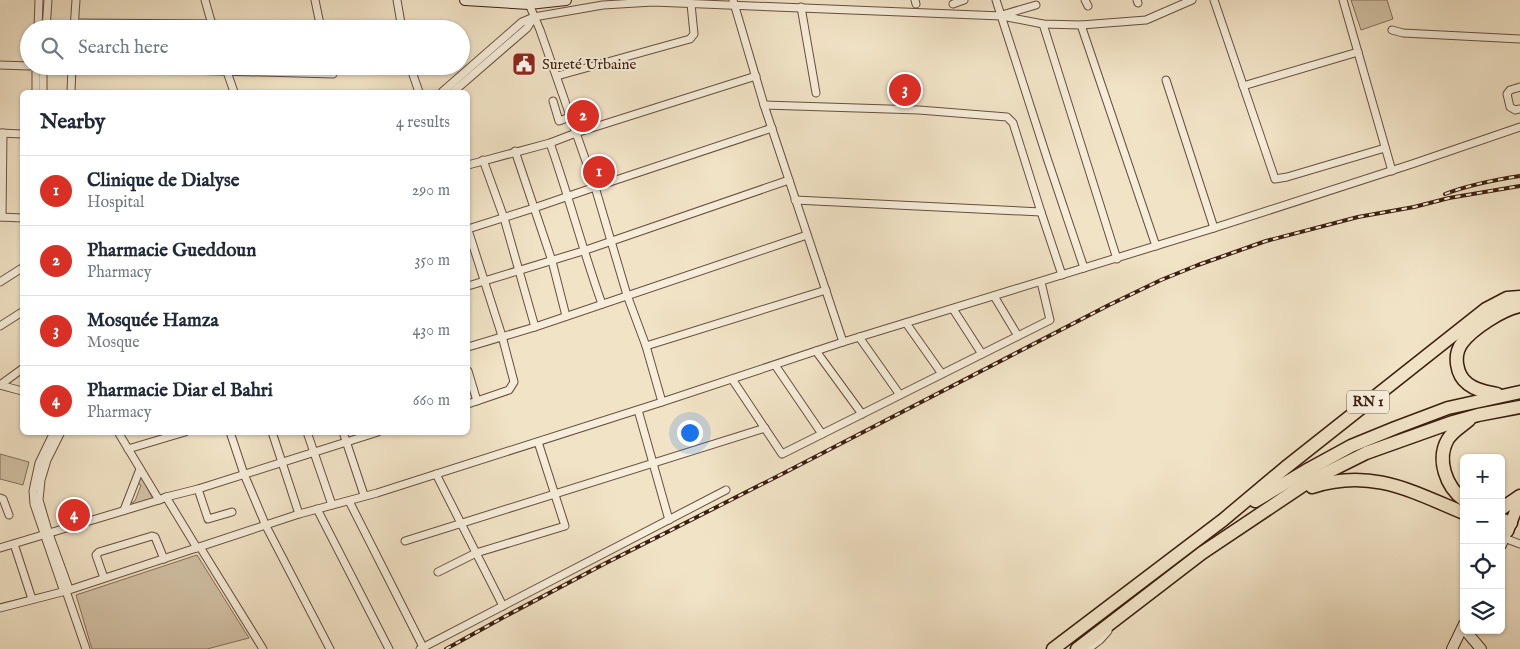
<!DOCTYPE html>
<html lang="en">
<head>
<meta charset="utf-8">
<style>
	:root { --surface:#fff; --page:#f6f6f7; --text:#1f2937; --muted:#747a83; --line:#e0e1e3; --accent:#d93025 }
	body { margin:0; font-family:"IM FELL English",serif; background:var(--page); color:var(--text) }
	.controls { position:absolute; right:15px; bottom:15px; display:grid; overflow:hidden; border-radius:8px; box-shadow:0 1px 4px #0004 }
	.controls button { width:45px; height:45px; display:grid; place-items:center; padding:0; border:0; border-bottom:1px solid var(--line); background:var(--surface); color:var(--text); font:25px sans-serif }
	.you { position:absolute; left:689px; top:432px; width:18px; height:18px; margin:-12px; border:4px solid #fff; border-radius:50%; background:#1a73e8; box-shadow:0 0 0 8px #1a73e833 }
	.badge { display:grid; place-items:center; width:32px; height:32px; border-radius:50%; background:var(--accent); color:#fff; font-size:16px; font-weight:700 }
	.pin { position:absolute; translate:-50% -50%; border:2px solid #fff; box-shadow:0 1px 5px #0006 }
	.list { margin:0; padding:0; list-style:none }
	h2 { display:flex; justify-content:space-between; align-items:center; height:65px; margin:0; padding:0 20px; font-size:21px }
	h2 small { font-size:16px; font-weight:400; color:var(--muted) }
	.list li { display:grid; grid-template-columns:32px 1fr auto; gap:15px; align-items:center; box-sizing:border-box; height:70px; padding:0 20px; border-top:1px solid var(--line) }
	.list b { display:block; font-size:19px; white-space:nowrap }
	.list p { margin:0; font-size:16px; white-space:nowrap; color:var(--muted) }
	.list em { font-size:16px; font-style:normal; color:var(--muted) }
	.icon { flex:none; width:28px; height:28px; fill:none; stroke:currentColor; stroke-width:2; stroke-linecap:round; stroke-linejoin:round }
	.map { position:relative; flex:none; width:1520px; height:649px; overflow:hidden }
	.search { position:absolute; background:var(--surface); box-shadow:0 1px 4px #0004; left:20px; top:20px; width:450px; height:55px; display:flex; align-items:center; gap:12px; box-sizing:border-box; padding:0 18px; border-radius:28px; color:var(--muted); font-size:19px }
	.panel { position:absolute; background:var(--surface); box-shadow:0 1px 4px #0004; left:20px; top:90px; width:450px; height:345px; border-radius:8px }
	.map>svg:first-child { display:block }
</style>
</head>
<body>
<div class="map">
<svg width="1520" height="649" viewBox="0 0 1520 649">
	<rect width="100%" height="100%" fill="#f1e3c6"/>
	<filter id="stains"><feTurbulence type="fractalNoise" baseFrequency=".004" numOctaves="4"/><feColorMatrix values="0 0 0 0 .2 0 0 0 0 .09 0 0 0 0 .02 0 0 0 .5 -.17"/></filter>
	<radialGradient id="worn" r=".72"><stop offset=".6" stop-color="#630" stop-opacity="0"/><stop offset="1" stop-color="#630" stop-opacity=".3"/></radialGradient>
	<g fill="#d2c2a7" stroke="#86705b">
		<path d="M1351,0H1387L1393,19L1361,30Z"/>
		<path d="M0,454L29,462L23,485L0,479Z"/>
		<path d="M140,477L142,478L153,499L129,507V504L135,501L141,485L137,483Z"/>
		<path d="M197,555L249,638L207,649H92L76,595Z"/>
	</g>
	<g fill="none" stroke-linecap="round" stroke-linejoin="round">
		<g stroke="#684f3d" stroke-width="9">
			<g id="street">
				<path d="M205,0L213,28"/>
				<path d="M315,0L321,29"/>
				<path d="M397,0L402,29"/>
				<path d="M733,0L764,105L843,342"/>
				<path d="M915,0L916,4"/>
				<path d="M996,0L1047,158L1084,268"/>
				<path d="M1085,0L1088,6"/>
				<path d="M1137,0L1138,3"/>
				<path d="M1214,0L1275,179L1287,177L1385,148"/>
				<path d="M1343,0L1392,171"/>
				<path d="M529,4L540,30L595,187L627,295L646,346L662,402"/>
				<path d="M953,4L964,0"/>
				<path d="M801,7L816,93"/>
				<path d="M1002,15L1036,5"/>
				<path d="M534,17L603,5L653,2L1002,16L1043,24L1081,25L1146,20L1192,0"/>
				<path d="M75,23L212,24L279,29"/>
				<path d="M1043,24L1117,259"/>
				<path d="M1081,25L1156,246"/>
				<path d="M38,29L39,0"/>
				<path d="M46,29L48,0"/>
				<path d="M74,29L76,0"/>
				<path d="M1392,30L1403,33L1520,39"/>
				<path d="M0,65L29,66"/>
				<path d="M39,66L333,74L331,66"/>
				<path d="M225,66L234,92"/>
				<path d="M410,66L419,92"/>
				<path d="M557,76L690,39L694,34L691,4"/>
				<path d="M1166,80L1214,228"/>
				<path d="M1243,86L1358,52"/>
				<path d="M1520,87L1510,90L1507,94L1510,107L1515,110L1520,109"/>
				<path d="M36,92V66"/>
				<path d="M43,92V66"/>
				<path d="M71,92L72,66"/>
				<path d="M442,92L522,22L534,17L527,28L453,92"/>
				<path d="M553,101L559,121L570,117"/>
				<path d="M764,105L919,110L1007,117L1013,123L1041,212L795,200"/>
				<path d="M0,133L22,134"/>
				<path d="M550,143C569,197 583,251 602,304"/>
				<path d="M515,151L552,261L566,316"/>
				<path d="M483,160L504,218L535,327"/>
				<path d="M468,165L550,143L576,133L756,76"/>
				<path d="M1041,212L1062,275"/>
				<path d="M0,217L22,218"/>
				<path d="M2,217L3,133"/>
				<path d="M468,229L534,208L595,187L772,128"/>
				<path d="M468,230L502,336L514,382L509,390L468,404"/>
				<path d="M0,282L22,268"/>
				<path d="M468,286L583,251L789,180"/>
				<path d="M994,296L1018,336"/>
				<path d="M953,309L982,354"/>
				<path d="M906,323L942,374"/>
				<path d="M0,326L22,312"/>
				<path d="M859,337L900,395"/>
				<path d="M646,346L826,290"/>
				<path d="M468,347L535,327L807,235"/>
				<path d="M816,351L862,414"/>
				<path d="M775,365L822,434"/>
				<path d="M468,371L477,401"/>
				<path d="M732,379L782,454L1050,320L1041,282"/>
				<path d="M0,385L22,369"/>
				<path d="M0,385L22,391"/>
				<path d="M638,410L669,520"/>
				<path d="M54,432L39,463L33,491L34,504L63,589L66,591"/>
				<path d="M61,432L47,460L41,480L39,500L49,534L68,586L66,591L86,649"/>
				<path d="M118,432L159,500L166,497L197,548"/>
				<path d="M230,432L244,474L266,526L330,649"/>
				<path d="M272,432L299,514"/>
				<path d="M307,432L332,505"/>
				<path d="M343,432L364,495"/>
				<path d="M128,449L185,432"/>
				<path d="M436,474L503,606"/>
				<path d="M198,489L208,519L232,512"/>
				<path d="M166,497L198,489L378,432"/>
				<path d="M0,498L3,499L9,515"/>
				<path d="M349,501L423,647"/>
				<path d="M317,509L389,649"/>
				<path d="M124,510L140,469"/>
				<path d="M1504,538L1520,544"/>
				<path d="M405,541L765,428"/>
				<path d="M14,544L32,599"/>
				<path d="M200,547L263,649"/>
				<path d="M0,548L159,500"/>
				<path d="M438,572L476,553L565,526L538,442"/>
				<path d="M104,578L96,555L99,552L152,536L155,537L164,559"/>
				<path d="M0,608L66,591L299,514L377,493L662,402L843,342L1214,228L1412,164L1520,127"/>
				<path d="M420,649L726,490"/>
				<path d="M1088,649L1100,640L1108,631"/>
			</g>
		</g>
		<g stroke="#3b1e0f" stroke-width="12">
			<g id="secondary">
				<path d="M465,0L529,4L566,0"/>
				<path d="M1501,545L1507,531"/>
				<path d="M1465,630L1481,649"/>
				<path d="M1452,649L1464,624"/>
			</g>
		</g>
		<g stroke="#3b1e0f" stroke-width="14">
			<path id="primary" d="M1508,530L1520,500"/>
		</g>
		<g stroke="#3b1e0f" stroke-width="15">
			<g id="highway">
				<path d="M1497,394C1487,392 1477,391 1468,384C1456,375 1453,355 1462,343C1472,329 1503,309 1520,306"/>
				<path d="M1312,487C1371,468 1411,491 1464,513"/>
				<path d="M1464,500C1446,487 1436,459 1448,439C1453,431 1462,426 1469,420"/>
				<path d="M1255,501L1309,469L1351,446L1395,428L1448,408L1520,392"/>
				<path d="M1501,509L1520,496"/>
				<path d="M1501,519L1511,523"/>
				<path d="M1501,529L1507,531"/>
				<path d="M1053,649L1223,520L1285,468L1486,309L1507,298L1520,297"/>
				<path d="M1077,649L1202,553L1308,482L1366,453L1453,422L1478,415L1520,407"/>
			</g>
		</g>
		<use href="#street" stroke="#f6edda" stroke-width="7"/>
		<use href="#secondary" stroke="#f6edda" stroke-width="10"/>
		<use href="#primary" stroke="#f1e3c6" stroke-width="11"/>
		<use href="#highway" stroke="#f1e3c6" stroke-width="12"/>
		<g stroke="#3b1e0f" stroke-width="4">
			<g id="rail">
				<path d="M1445,194C1469,185 1494,180 1520,176"/>
				<path d="M446,649L504,617L604,564L784,473L1109,305L1161,280L1198,265L1266,241L1358,217L1414,207L1449,198L1520,186"/>
			</g>
		</g>
		<use href="#rail" stroke="#f6edda" stroke-width="2" stroke-dasharray="5.5" stroke-linecap="butt"/>
	</g>
	<defs>
		<g id="civic-square" transform="scale(1.25)"><rect x="-9" y="-9" width="18" height="18" rx="4" fill="#8f2418" stroke="#f6edda"/><path d="M-.6-6.5H3V-4.5H.6V-3L4-1V1h2V6H-6V1h2V-1L-.6-3ZM-1.2 2.5V6h2.4V2.5Z" fill="#fff"/></g>
	</defs>
	<g fill-rule="evenodd">
		<use href="#civic-square" x="524" y="64"/>
	</g>
	<g text-anchor="middle" dominant-baseline="central" stroke-width="4" stroke-linejoin="round" paint-order="stroke">
		<rect fill="#f6edda" stroke="#735c4c" stroke-width="1" x="1347" y="390.5" width="42" height="23" rx="4"/>
		<g font-size="14" font-weight="bold" fill="#3b1e0f">
			<text x="1368" y="402">RN 1</text>
		</g>
		<g font-size="15" fill="#3b1e0f" stroke="#f6edda" text-anchor="start">
			<text x="542" y="64">Sureté Urbaine</text>
		</g>
	</g>
	<rect width="100%" height="100%" filter="url(#stains)"/>
	<rect width="100%" height="100%" fill="url(#worn)"/>
</svg>
<div class="controls">
<button>+</button>
<button>−</button>
<button><svg class="icon" aria-label="locate" viewBox="0 0 24 24"><circle cx="12" cy="12" r="6"/><path d="M12 2v4M12 18v4M2 12h4M18 12h4"/></svg></button>
<button><svg class="icon" aria-label="layers" viewBox="0 0 24 24"><path d="M12 4l9 5-9 5-9-5zM3 14l9 5 9-5"/></svg></button>
</div>
<div class="you"></div>
<div class="pin badge" style="left:599px;top:172px">1</div>
<div class="pin badge" style="left:583px;top:116px">2</div>
<div class="pin badge" style="left:905px;top:90px">3</div>
<div class="pin badge" style="left:74px;top:515px">4</div>
<div class="search"><svg class="icon" aria-label="search" viewBox="0 0 24 24"><circle cx="10" cy="10" r="6"/><path d="M15 15l6 6"/></svg>Search here</div>
<section class="panel">
<h2>Nearby<small>4 results</small></h2>
<ul class="list">
<li><span class="badge">1</span><div><b>Clinique de Dialyse</b><p>Hospital</p></div><em>290 m</em></li>
<li><span class="badge">2</span><div><b>Pharmacie Gueddoun</b><p>Pharmacy</p></div><em>350 m</em></li>
<li><span class="badge">3</span><div><b>Mosquée Hamza</b><p>Mosque</p></div><em>430 m</em></li>
<li><span class="badge">4</span><div><b>Pharmacie Diar el Bahri</b><p>Pharmacy</p></div><em>660 m</em></li>
</ul>
</section>
</div>
</body>
</html>
